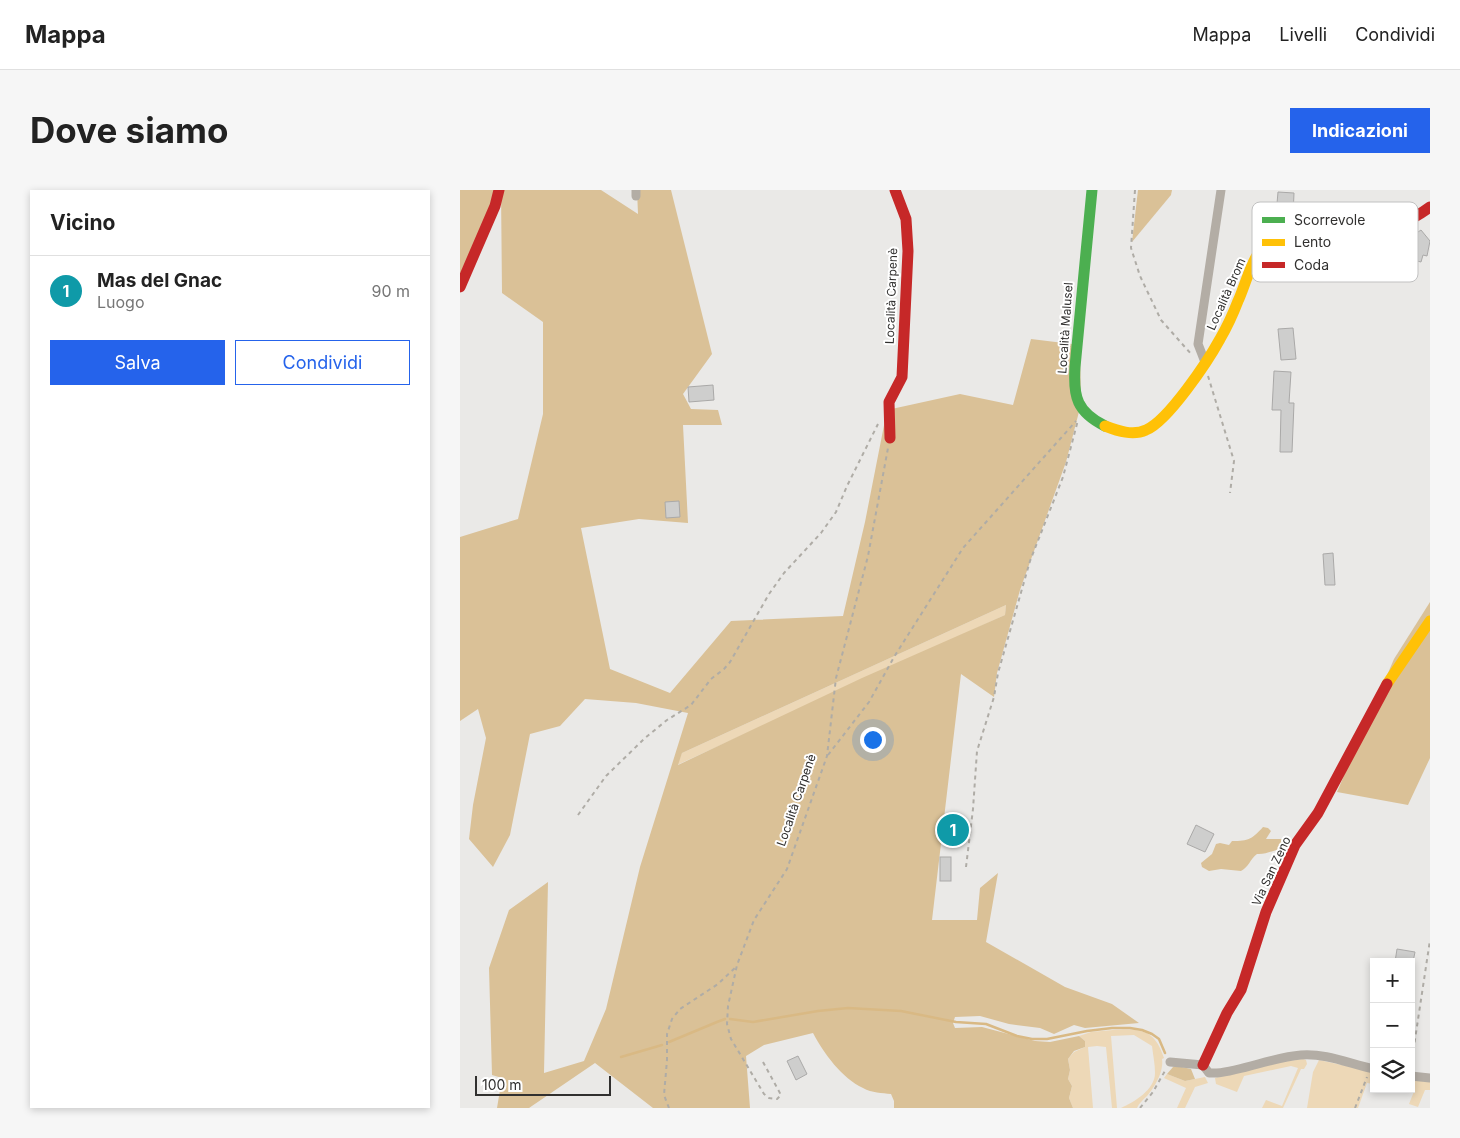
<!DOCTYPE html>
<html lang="it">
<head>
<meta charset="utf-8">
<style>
	:root { --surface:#fff; --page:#f6f6f6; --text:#222; --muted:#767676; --line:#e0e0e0; --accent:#2563eb }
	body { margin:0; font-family:Inter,sans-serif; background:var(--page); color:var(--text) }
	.controls { position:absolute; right:15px; bottom:15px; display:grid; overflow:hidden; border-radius:0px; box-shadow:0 2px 8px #0003 }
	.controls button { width:45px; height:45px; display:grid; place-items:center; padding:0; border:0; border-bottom:1px solid var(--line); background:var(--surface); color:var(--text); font:25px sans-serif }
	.scale { position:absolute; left:15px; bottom:12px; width:136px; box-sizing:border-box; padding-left:5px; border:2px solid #31302f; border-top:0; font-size:14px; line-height:18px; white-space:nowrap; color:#31302f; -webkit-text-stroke:4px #fff; paint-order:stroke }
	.you { position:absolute; left:412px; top:549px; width:18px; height:18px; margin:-12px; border:4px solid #fff; border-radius:50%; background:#1a73e8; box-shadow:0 0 0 8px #1a73e833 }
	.badge { display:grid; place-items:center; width:32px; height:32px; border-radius:50%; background:var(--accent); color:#fff; font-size:16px; font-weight:700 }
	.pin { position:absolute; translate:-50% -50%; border:2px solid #fff; box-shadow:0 1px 5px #0006 }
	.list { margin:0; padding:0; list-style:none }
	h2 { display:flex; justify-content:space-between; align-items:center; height:65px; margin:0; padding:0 20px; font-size:21px }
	h2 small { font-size:16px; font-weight:400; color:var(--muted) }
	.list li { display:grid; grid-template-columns:32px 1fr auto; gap:15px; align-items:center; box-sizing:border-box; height:70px; padding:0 20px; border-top:1px solid var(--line) }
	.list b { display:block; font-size:19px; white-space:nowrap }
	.list p { margin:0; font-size:16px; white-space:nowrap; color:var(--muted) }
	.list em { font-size:16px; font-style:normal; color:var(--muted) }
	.actions { display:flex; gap:10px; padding:15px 20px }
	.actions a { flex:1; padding:11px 0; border:1px solid var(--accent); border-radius:0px; text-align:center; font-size:18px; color:var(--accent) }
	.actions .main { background:var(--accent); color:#fff }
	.icon { flex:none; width:28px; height:28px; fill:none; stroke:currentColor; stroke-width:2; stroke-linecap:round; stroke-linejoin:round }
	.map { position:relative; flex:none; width:970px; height:918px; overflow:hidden; border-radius:0px }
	header { display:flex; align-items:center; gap:30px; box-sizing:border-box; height:70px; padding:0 25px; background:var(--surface); border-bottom:1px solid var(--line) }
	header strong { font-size:24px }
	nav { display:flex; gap:28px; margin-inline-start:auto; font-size:18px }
	.intro { display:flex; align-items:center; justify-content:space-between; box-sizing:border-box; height:120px; padding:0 30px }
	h1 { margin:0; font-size:35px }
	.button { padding:12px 22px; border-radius:0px; background:var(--accent); color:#fff; font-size:18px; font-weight:700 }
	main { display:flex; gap:30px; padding:0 30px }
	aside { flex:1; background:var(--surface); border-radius:0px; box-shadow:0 2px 8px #0003 }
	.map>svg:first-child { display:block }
</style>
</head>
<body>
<header>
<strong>Mappa</strong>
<nav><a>Mappa</a><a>Livelli</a><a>Condividi</a></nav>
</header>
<div class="intro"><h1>Dove siamo</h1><a class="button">Indicazioni</a></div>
<main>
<aside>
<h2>Vicino<small></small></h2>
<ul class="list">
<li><span class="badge" style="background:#0f9aa8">1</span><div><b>Mas del Gnac</b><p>Luogo</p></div><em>90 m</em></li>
</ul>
<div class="actions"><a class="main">Salva</a><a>Condividi</a></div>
</aside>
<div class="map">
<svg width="970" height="918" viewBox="0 0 970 918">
	<rect width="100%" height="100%" fill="#eae9e7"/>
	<g fill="#edd8b7">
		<path d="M546,415L545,425L217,575L222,563Z"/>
		<path d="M653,840C682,838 695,840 704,868L702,869C704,881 695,897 687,906C683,910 679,913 677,918H661C674,912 695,900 695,883C695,874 693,865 692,856L674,845L651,846L657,918H652L646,857L637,856L628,857L633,918H613L609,908L612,896L608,889L610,880L608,869L614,862L625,857V851L619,846L631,842Z"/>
		<path d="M843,869L846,870L847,874L844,879H841L823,918H802L806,910L822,916L838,878L831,876L784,886L777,902L756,894L755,888L821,872Z"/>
		<path d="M859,870L914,882V894L907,893L898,918H847L853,882Z"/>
		<path d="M707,884L725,891L745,887L748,893L735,897L725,918H717L726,898L704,888Z"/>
		<path d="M951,888L970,890V900H965L958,917L949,914L955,899L951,898Z"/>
	</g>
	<g fill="#dac197" fill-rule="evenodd">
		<path d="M0,0H39L0,84Z"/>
		<path d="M41,0H141L178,24L177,0H211L252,164L223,204L231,219L258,220L262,235H223L228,333L179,329L121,338L150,479L210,503L271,431L383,426L405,332L427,220L500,204L553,215L571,149L620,155L621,214L606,272L560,400L537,483L534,507L501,484L472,730H517L520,698L538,683L526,752L605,797L652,814L679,833L625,838L614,835L594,844L580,838L549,834L520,826L495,827L493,833L495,838L522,837L575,851L590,852L619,846L625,851V857L614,861L608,869L610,880L608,889L612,896L609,908L613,918H434V911L431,904C422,903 412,903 403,898C382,888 364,864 353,843L304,855L286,866L290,918H193L135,873L69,918H37L42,888L32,885L29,778L49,720L88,692L84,883L124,871L146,819L180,677L228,523L176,513L125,509L100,536L70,544L50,645L33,677L9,649L13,615L26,548L18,519L0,531V347L58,329L83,224V132L42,103ZM546,415L545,425L402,488L218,575L222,563Z"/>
		<path d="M678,0H712L711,5L672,52Z"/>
		<path d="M970,412V568L948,615L877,602L934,469Z"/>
		<path d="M803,637L808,638L811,641L806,649H831L829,658C818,657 808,665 797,664C790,669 789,677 781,681L761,679L749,681L742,677L741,673L752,664L756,654L760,653L769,655L772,651C789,651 792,649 803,637Z"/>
		<path d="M717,876L731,879L735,889L725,891L707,884L713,877Z"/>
	</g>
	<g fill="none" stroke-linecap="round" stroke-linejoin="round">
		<g stroke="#d9b984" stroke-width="2.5">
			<path d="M270,829L293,832L358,821L388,818L441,821L496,832L526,834L557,846L572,849H587L627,841L652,838H670L682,840L692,844L699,849L705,863"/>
			<path d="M209,852L257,832L265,829"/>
			<path d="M161,867L202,855"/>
		</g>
	</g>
	<g fill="#cececd" stroke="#aaa9a8">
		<path d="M818,2L834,3L833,26L816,25Z"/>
		<path d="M961,40L970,51L967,66L963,65L961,72L942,67L946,50Z"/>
		<path d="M833,138L836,169L821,170L818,139Z"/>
		<path d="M814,181L831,182L829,213H834L832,262H820L821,220H812Z"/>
		<path d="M253,195L254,210L229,212L228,197Z"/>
		<path d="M219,311L220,327L206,328L205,312Z"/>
		<path d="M873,363L875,395H865L863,364Z"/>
		<rect x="481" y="634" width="24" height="12"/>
		<path d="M736,635L754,644L745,662L727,654Z"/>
		<rect x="480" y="667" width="11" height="24"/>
		<path d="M937,759L955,762L953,772H935Z"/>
		<path d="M338,866L347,884L336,890L327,871Z"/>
	</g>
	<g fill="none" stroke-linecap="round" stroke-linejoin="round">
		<g stroke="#afaca6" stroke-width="2" stroke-dasharray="4 4" stroke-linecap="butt">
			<path d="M675,0L671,58L680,86L701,130L732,165"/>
			<path d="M748,186L774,271L770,303"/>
			<path d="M368,565L409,512L434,467L503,358L616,231"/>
			<path d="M118,625L146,586L185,548L207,530L231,515L251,489L264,479L270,472L309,404L324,383L361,343L376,322L387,296L418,234"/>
			<path d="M506,677L513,619L517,561L534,507L538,483L570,371L603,287L618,230"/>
			<path d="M303,872L321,905L317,909L309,908L304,904L271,849L267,834L268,816L277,775L294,730L327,679L367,566L376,488L408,366L428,258"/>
			<path d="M951,876L970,750"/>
			<path d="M209,918L204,905L207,870V844L212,829L220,819L258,794L276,777"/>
			<path d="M680,918L693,902L706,879"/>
			<path d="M895,918L907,887"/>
		</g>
		<g stroke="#b3ada5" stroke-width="9">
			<path d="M176,0V6"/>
			<path d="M745,172L738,154L761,0"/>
			<path d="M710,872L743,875L749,883H757C786,880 813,867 841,865C866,863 890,874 914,879"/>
			<path d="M951,886L970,888"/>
		</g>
		<path stroke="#4caf50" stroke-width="11" d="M632,0L615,177C613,207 617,222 645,236"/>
		<g stroke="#ffc107" stroke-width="11">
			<path d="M645,236C658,241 673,246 686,240C708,231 748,171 760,149C767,137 773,124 778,111C786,94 794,58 812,49C827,40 890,44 911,42"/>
			<path d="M927,494L970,431"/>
		</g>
		<g stroke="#c62828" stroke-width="11">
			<path d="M911,42C934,38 951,31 970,17"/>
			<path d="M0,97L35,16L39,0"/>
			<path d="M430,248L429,212L442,187L448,61L446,29L435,0"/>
			<path d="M743,875L767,823L781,800L806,722L835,655L858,623L927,494"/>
		</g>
	</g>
	<g text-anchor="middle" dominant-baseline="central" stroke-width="4" stroke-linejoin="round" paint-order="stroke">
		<g font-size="12" fill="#31302f" stroke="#fff">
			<text transform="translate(766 104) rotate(-66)">Località Brom</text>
			<text transform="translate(431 106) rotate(-88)">Località Carpenè</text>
			<text transform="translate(605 138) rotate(-86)">Località Malusel</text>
			<text transform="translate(336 610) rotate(-71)">Località Carpenè</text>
			<text transform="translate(811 681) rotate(-65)">Via San Zeno</text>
		</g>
	</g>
	<rect x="792" y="12" width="166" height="80" rx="8" fill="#fff" stroke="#c1c1c1" stroke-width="1"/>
	<rect x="802" y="27" width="23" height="6" fill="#4caf50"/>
	<rect x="802" y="49" width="23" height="7" fill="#ffc107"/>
	<rect x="802" y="72" width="23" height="6" fill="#c62828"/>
	<g font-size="14" fill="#31302f">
		<text x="834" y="35">Scorrevole</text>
		<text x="834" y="57">Lento</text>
		<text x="834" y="80">Coda</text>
	</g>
</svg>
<div class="controls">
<button>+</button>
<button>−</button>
<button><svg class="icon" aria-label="layers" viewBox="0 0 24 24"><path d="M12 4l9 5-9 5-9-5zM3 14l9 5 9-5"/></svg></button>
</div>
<div class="scale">100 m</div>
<div class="you"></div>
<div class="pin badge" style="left:493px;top:640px;background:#0f9aa8">1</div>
</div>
</main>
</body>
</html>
